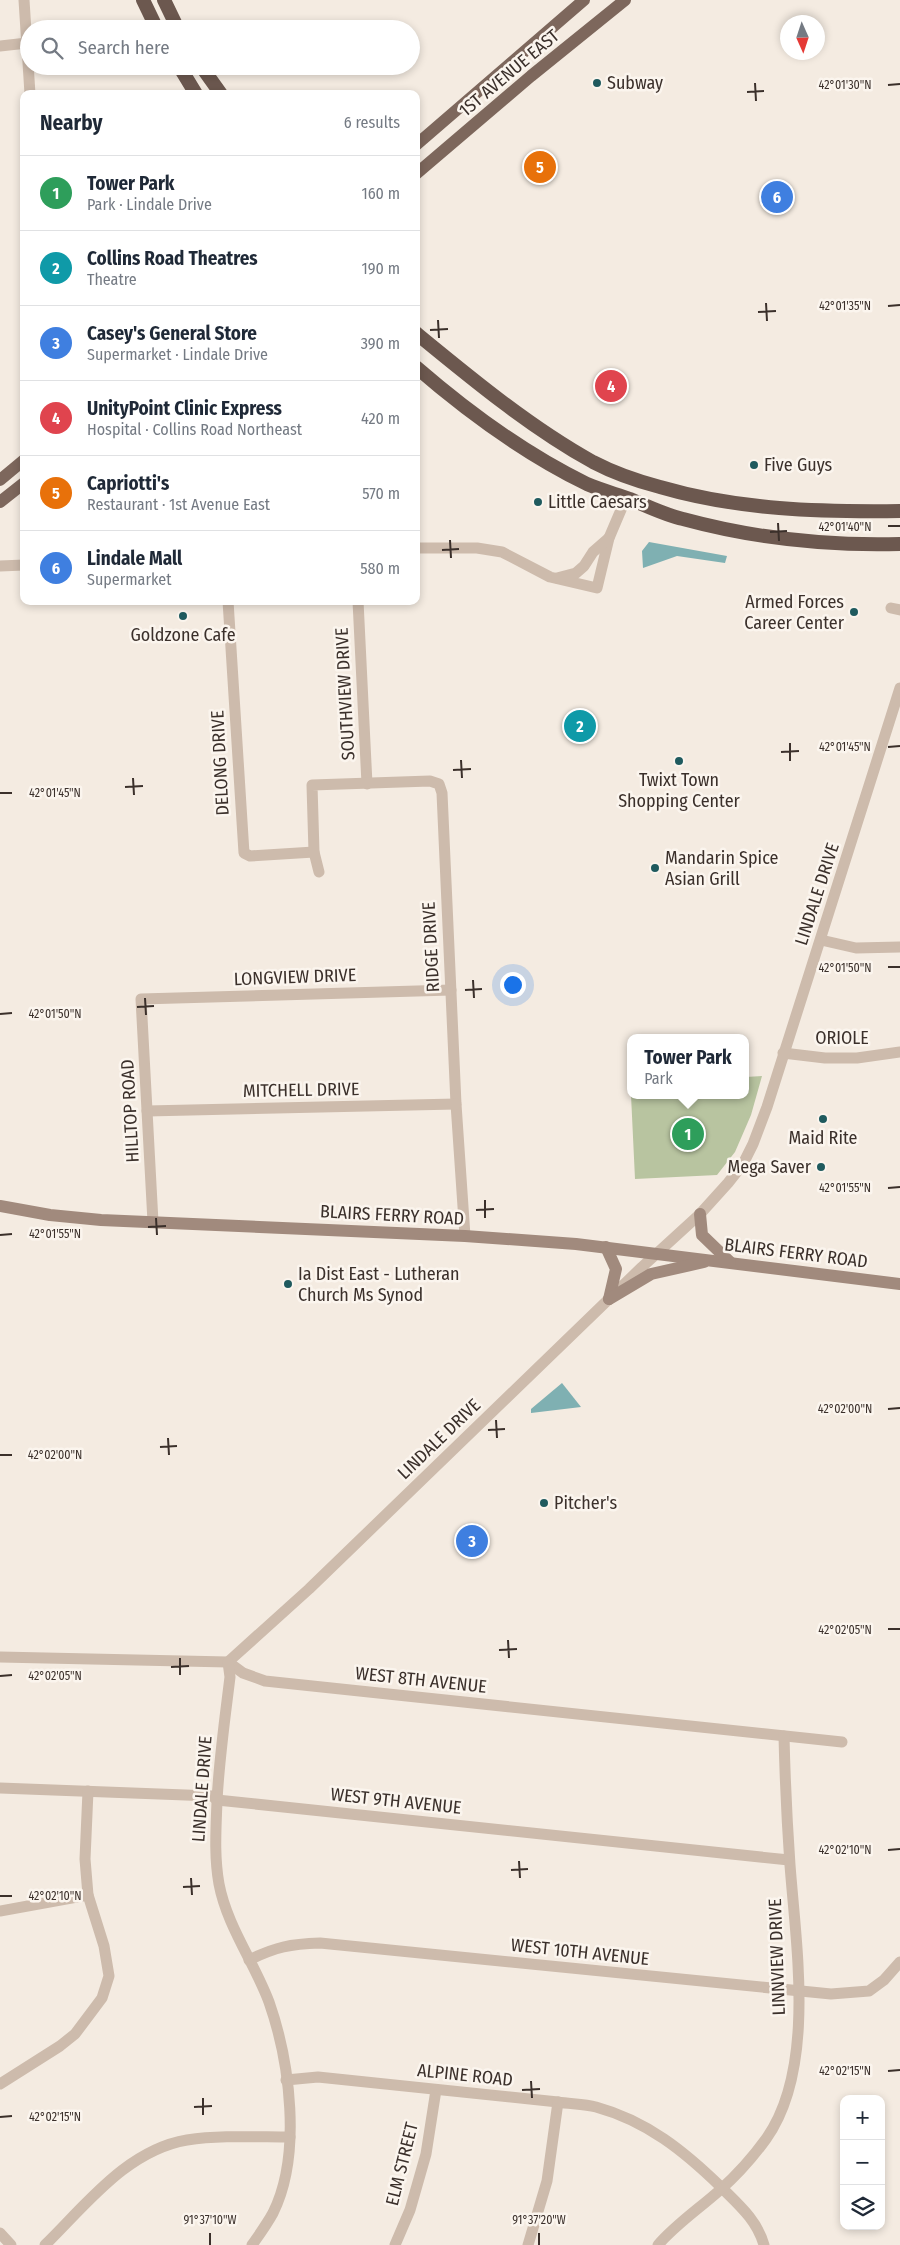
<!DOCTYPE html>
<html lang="en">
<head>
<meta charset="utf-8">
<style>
	:root { --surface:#fff; --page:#f2f2f3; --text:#1f2937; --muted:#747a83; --line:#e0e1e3; --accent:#d93025 }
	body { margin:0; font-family:"Fira Sans Condensed",sans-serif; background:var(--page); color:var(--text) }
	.controls { position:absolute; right:15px; bottom:15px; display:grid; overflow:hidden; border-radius:10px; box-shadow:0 2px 8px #0003 }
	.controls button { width:45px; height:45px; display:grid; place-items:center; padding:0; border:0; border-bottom:1px solid var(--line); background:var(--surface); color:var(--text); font:25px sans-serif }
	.compass { position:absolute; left:780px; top:15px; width:45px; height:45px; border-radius:50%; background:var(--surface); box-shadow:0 2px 8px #0003; rotate:177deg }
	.you { position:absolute; left:512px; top:984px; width:18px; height:18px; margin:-12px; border:4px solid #fff; border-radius:50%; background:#1a73e8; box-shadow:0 0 0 8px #1a73e833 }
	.badge { display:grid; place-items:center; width:32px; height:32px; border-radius:50%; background:var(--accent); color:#fff; font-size:16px; font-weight:700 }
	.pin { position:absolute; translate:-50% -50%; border:2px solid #fff; box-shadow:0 1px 5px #0006 }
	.popup { position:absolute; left:627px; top:1034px; width:122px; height:65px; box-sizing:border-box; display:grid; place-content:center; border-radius:10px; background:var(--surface); filter:drop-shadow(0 1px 4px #0005); font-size:16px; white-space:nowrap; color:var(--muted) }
	.popup b { font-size:19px; color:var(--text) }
	.popup::after { content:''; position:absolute; left:50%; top:100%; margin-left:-10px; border:10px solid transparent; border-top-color:var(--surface) }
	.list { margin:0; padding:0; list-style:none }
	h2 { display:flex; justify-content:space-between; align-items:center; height:65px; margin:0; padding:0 20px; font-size:21px }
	h2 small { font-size:16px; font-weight:400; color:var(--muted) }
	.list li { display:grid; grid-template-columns:32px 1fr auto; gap:15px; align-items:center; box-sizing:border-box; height:75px; padding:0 20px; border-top:1px solid var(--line) }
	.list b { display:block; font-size:19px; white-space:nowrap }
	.list p { margin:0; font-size:16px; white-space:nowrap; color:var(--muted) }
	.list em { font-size:16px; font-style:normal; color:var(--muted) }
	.icon { flex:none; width:28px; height:28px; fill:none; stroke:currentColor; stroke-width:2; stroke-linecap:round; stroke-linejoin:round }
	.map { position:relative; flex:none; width:900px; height:2245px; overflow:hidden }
	.search { position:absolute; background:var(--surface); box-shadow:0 2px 8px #0003; left:20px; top:20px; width:400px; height:55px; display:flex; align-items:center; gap:12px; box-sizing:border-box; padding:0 18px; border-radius:28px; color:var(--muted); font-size:19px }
	.panel { position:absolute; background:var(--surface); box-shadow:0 2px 8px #0003; left:20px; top:90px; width:400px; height:515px; border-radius:10px }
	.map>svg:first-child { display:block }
</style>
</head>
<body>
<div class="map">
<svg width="900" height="2245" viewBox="0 0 900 2245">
	<rect width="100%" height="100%" fill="#f4ebe1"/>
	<path fill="#b8c4a0" d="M762,1076L751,1115L735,1152L717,1175L635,1179L631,1095H746V1077Z"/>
	<g fill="#7fb0b2">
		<path d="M649,542L727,556L725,563L677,556L643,568L642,551Z"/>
		<path d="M562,1383L581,1407L531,1413V1409Z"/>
	</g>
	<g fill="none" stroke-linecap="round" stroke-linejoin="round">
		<g stroke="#cdbbac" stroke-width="11">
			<path d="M24,0L30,94"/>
			<path d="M0,46L27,43"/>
			<path d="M416,548H477L502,552L550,577L597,588L609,538L626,498"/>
			<path d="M0,566L24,565"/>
			<path d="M557,578L576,573L584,566L593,552L609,538"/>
			<path d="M228,601L244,853L250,856L314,852"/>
			<path d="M358,601L367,784"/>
			<path d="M891,608L900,610"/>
			<path d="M319,872L314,852L312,785L430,781L439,784L442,793L456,1104L465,1236"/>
			<path d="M821,940L856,948L900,947"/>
			<path d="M783,1053L825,1058H857L900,1052"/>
			<path d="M147,1111L456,1104"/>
			<path d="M153,1222L141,999L451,990"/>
			<path d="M0,1657L228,1662L243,1673L265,1681L842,1742"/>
			<path d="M228,1662L309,1589L642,1267L700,1214L728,1183L743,1164L753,1144L767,1107L900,688"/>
			<path d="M228,1662L230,1677C225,1718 219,1760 217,1801C216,1829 214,1856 219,1884C227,1926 254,1962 269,2002C290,2062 302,2155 273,2213C267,2224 259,2235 252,2245"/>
			<path d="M0,1788L212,1796L217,1800L789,1860"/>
			<path d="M0,1911L88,1895"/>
			<path d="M249,1960C276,1947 290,1944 320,1943L831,1994L869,1991L884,1980L900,1962"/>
			<path d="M286,2080L318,2077L558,2102C570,2104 584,2104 596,2107C647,2121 684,2151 721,2187C739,2205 757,2220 764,2245"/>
			<path d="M0,2084L60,2046L75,2034L102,1998L109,1976L104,1946L88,1895L85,1859L88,1791"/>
			<path d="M0,2233L11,2245"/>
			<path d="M45,2245C86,2205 127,2150 187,2140C220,2135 256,2137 290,2137"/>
			<path d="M395,2245L410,2210L426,2154L436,2090"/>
			<path d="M528,2245L547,2181L558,2102"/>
			<path d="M658,2245C676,2224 700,2208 720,2190C737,2175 753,2157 766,2139C816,2069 796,1946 790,1865C787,1822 785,1779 784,1736"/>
		</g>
		<g stroke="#a18a7d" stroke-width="12">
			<path d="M0,1206L50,1215L101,1220L465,1236L576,1244L900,1284"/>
			<path d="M700,1214L702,1235L730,1262"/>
			<path d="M606,1247L616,1269L609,1299"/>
			<path d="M609,1299L651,1274L704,1262"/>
		</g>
		<g stroke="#7d675c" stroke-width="12">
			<path d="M416,145L584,0"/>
			<path d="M416,174L531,76L625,0"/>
			<path d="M0,480L24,460"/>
			<path d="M0,502L24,483"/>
		</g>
		<g stroke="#6c584f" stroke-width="14">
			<path d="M143,0L157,29"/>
			<path d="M164,0L178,29"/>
			<path d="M179,66L196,94"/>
			<path d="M201,66L221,94"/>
			<path d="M416,333C472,379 530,427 593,462C614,473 637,481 660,487C739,510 819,512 900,511"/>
			<path d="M416,367C468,412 525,454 587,484C601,490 616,494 630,499C647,506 665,515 683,519C753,538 827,546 900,544"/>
		</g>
	</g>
	<path fill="none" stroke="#3b302b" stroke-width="2" d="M755,83L756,101M888,85L900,84M747,92L764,91M766,303L767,321M888,306L900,305M758,312L776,311M438,320L439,338M430,330L448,329M778,523L779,541M888,526H900M770,532L787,531M450,540L451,558M442,550L459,549M790,743V761M888,747L900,746M781,752L799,751M461,760L462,778M453,770L471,769M133,778L134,795M125,787L143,786M0,793H12M888,967H900M473,980L474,998M465,990L482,989M145,998L146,1015M137,1007L154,1006M0,1014L12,1013M888,1188L900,1187M485,1200V1218M476,1210L494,1209M156,1218L157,1235M148,1227L166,1226M0,1235L12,1234M888,1409L900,1408M496,1420L497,1438M488,1430L505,1429M168,1438L169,1455M160,1447L177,1446M0,1455H12M888,1629H900M508,1640L509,1658M499,1650L517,1649M180,1658V1675M171,1667L189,1666M0,1676L12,1675M888,1850L900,1849M519,1861L520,1878M511,1870L528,1869M191,1878L192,1895M183,1887L200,1886M0,1896H12M888,2071L900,2070M531,2081L532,2098M522,2090L540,2089M203,2098V2115M194,2107L212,2106M0,2117L12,2116M210,2233V2245M539,2233V2245"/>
	<g fill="#1f5a5e" stroke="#fbf5ee" stroke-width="2">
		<circle cx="597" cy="83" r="5"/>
		<circle cx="754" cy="465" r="5"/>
		<circle cx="538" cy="502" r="5"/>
		<circle cx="854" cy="612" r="5"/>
		<circle cx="183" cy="616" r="5"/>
		<circle cx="679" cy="761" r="5"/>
		<circle cx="655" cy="868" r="5"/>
		<circle cx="823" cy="1119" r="5"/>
		<circle cx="821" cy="1167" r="5"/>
		<circle cx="288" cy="1284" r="5"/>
		<circle cx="544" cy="1503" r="5"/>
	</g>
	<g text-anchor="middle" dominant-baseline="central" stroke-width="5" stroke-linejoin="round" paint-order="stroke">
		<g font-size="18" fill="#3b302b" stroke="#fbf5ee">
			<text transform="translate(509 73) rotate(-40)">1ST AVENUE EAST</text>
			<text transform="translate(345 694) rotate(-93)">SOUTHVIEW DRIVE</text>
			<text transform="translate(220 763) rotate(-93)">DELONG DRIVE</text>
			<text transform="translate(817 894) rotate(-72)">LINDALE DRIVE</text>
			<text transform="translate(431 947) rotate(-93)">RIDGE DRIVE</text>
			<text transform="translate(295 977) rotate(-2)">LONGVIEW DRIVE</text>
			<text x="842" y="1038">ORIOLE</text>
			<text transform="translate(301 1090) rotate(-1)">MITCHELL DRIVE</text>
			<text transform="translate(130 1111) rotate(-93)">HILLTOP ROAD</text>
			<text transform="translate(392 1215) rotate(3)">BLAIRS FERRY ROAD</text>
			<text transform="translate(796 1253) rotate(7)">BLAIRS FERRY ROAD</text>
			<text transform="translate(439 1439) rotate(-44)">LINDALE DRIVE</text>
			<text transform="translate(421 1680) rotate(6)">WEST 8TH AVENUE</text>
			<text transform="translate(202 1789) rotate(-86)">LINDALE DRIVE</text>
			<text transform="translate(396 1801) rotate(6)">WEST 9TH AVENUE</text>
			<text transform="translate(580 1952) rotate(6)">WEST 10TH AVENUE</text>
			<text transform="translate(777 1957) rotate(-92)">LINNVIEW DRIVE</text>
			<text transform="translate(465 2075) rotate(6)">ALPINE ROAD</text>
			<text transform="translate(402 2164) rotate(-76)">ELM STREET</text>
		</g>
		<g font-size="18" fill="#3b302b" stroke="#fbf5ee" text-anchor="start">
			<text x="607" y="83">Subway</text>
			<text x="764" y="465">Five Guys</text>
			<text x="548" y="502">Little Caesars</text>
			<text x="844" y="602" text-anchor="end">Armed Forces<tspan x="844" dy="21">Career Center</tspan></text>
			<text x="183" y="635" text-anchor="middle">Goldzone Cafe</text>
			<text x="679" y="780" text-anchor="middle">Twixt Town<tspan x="679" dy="21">Shopping Center</tspan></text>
			<text x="665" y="858">Mandarin Spice<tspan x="665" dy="21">Asian Grill</tspan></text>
			<text x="823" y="1138" text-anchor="middle">Maid Rite</text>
			<text x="811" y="1167" text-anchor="end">Mega Saver</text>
			<text x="298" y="1274">Ia Dist East - Lutheran<tspan x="298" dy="21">Church Ms Synod</tspan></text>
			<text x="554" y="1503">Pitcher's</text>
		</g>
	</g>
	<g font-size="12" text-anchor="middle" fill="#3b302b" stroke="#fbf5ee" stroke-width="5" stroke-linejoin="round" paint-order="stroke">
		<text x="845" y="89">42°01'30"N</text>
		<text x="845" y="310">42°01'35"N</text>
		<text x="845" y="531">42°01'40"N</text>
		<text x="845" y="751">42°01'45"N</text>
		<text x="55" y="797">42°01'45"N</text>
		<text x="845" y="972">42°01'50"N</text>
		<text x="55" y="1018">42°01'50"N</text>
		<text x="845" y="1192">42°01'55"N</text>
		<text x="55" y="1238">42°01'55"N</text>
		<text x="845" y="1413">42°02'00"N</text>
		<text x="55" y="1459">42°02'00"N</text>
		<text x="845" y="1634">42°02'05"N</text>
		<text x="55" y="1680">42°02'05"N</text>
		<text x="845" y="1854">42°02'10"N</text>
		<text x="55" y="1900">42°02'10"N</text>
		<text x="845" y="2075">42°02'15"N</text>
		<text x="55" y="2121">42°02'15"N</text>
		<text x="210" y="2224">91°37'10"W</text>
		<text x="539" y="2224">91°37'20"W</text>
	</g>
</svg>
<div class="controls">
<button>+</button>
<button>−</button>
<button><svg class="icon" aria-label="layers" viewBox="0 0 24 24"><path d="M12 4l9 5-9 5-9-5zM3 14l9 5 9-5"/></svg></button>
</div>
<svg class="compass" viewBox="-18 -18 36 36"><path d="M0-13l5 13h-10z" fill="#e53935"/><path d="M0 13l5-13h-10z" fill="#747a83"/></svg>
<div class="you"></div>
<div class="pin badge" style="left:688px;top:1134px;background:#2e9e5b">1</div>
<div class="popup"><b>Tower Park</b>Park</div>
<div class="pin badge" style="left:580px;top:726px;background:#0f9aa8">2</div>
<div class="pin badge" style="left:472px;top:1541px;background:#3f7fe0">3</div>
<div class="pin badge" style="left:611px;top:386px;background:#e0444e">4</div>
<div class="pin badge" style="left:540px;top:167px;background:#e8710a">5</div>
<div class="pin badge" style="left:777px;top:197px;background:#3f7fe0">6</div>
<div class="search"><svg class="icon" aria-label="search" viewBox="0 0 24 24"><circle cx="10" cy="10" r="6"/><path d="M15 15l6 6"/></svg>Search here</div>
<section class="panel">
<h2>Nearby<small>6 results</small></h2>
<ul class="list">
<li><span class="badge" style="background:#2e9e5b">1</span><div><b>Tower Park</b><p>Park · Lindale Drive</p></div><em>160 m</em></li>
<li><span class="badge" style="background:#0f9aa8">2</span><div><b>Collins Road Theatres</b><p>Theatre</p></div><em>190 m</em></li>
<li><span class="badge" style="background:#3f7fe0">3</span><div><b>Casey's General Store</b><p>Supermarket · Lindale Drive</p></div><em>390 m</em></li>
<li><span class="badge" style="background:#e0444e">4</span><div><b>UnityPoint Clinic Express</b><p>Hospital · Collins Road Northeast</p></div><em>420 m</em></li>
<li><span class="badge" style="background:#e8710a">5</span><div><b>Capriotti's</b><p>Restaurant · 1st Avenue East</p></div><em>570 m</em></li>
<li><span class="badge" style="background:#3f7fe0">6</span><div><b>Lindale Mall</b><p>Supermarket</p></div><em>580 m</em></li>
</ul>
</section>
</div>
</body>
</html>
